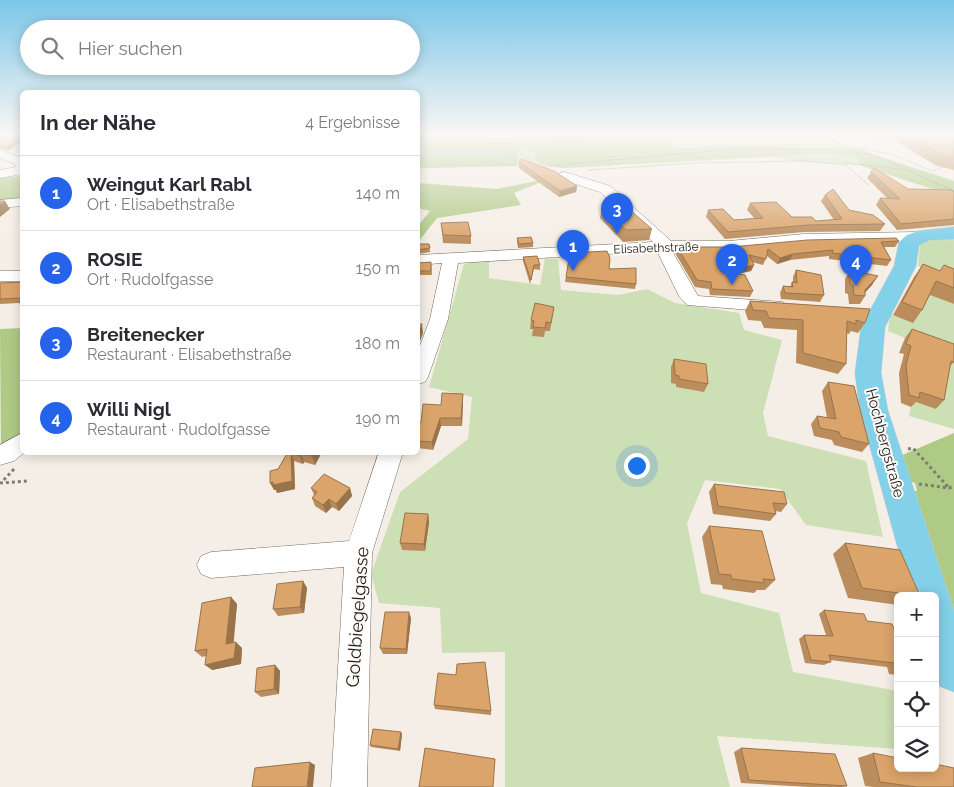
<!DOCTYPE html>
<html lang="de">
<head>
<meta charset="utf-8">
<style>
	:root { --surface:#fff; --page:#f7f7f7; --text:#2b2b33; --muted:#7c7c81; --line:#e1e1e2; --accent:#2563eb }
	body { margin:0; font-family:Raleway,sans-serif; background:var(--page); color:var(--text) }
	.controls { position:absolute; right:15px; bottom:15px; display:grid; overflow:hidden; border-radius:8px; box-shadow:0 2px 12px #0003 }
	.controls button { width:45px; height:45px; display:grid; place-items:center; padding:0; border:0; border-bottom:1px solid var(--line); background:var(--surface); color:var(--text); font:25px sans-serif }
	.you { position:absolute; left:636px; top:465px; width:18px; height:18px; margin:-12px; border:4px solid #fff; border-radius:50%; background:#1a73e8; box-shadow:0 0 0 8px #1a73e833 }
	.badge { display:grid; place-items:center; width:32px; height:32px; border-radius:50%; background:var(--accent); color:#fff; font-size:16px; font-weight:700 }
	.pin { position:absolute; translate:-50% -41px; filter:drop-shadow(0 1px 2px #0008) }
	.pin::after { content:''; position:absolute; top:26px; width:18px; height:15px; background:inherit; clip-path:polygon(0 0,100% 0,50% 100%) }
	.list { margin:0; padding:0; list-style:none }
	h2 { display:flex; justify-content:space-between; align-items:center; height:65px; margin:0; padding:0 20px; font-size:21px }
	h2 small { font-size:16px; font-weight:400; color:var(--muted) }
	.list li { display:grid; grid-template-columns:32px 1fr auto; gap:15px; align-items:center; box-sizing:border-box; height:75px; padding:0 20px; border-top:1px solid var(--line) }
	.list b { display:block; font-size:19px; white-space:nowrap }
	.list p { margin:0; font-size:16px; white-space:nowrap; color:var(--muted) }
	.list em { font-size:16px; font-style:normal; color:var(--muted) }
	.icon { flex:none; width:28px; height:28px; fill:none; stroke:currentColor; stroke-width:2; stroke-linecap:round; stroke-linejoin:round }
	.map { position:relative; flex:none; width:954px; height:787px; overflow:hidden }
	.search { position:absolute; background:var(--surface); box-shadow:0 2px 12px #0003; left:20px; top:20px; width:400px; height:55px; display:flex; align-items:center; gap:12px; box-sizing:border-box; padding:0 18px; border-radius:28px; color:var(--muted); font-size:19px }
	.panel { position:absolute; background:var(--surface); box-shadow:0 2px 12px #0003; left:20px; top:90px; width:400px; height:365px; border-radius:8px }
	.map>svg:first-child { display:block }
</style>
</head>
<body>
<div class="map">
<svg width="954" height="787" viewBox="0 0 954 787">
	<rect width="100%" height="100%" fill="#f5eee6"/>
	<g fill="#cddfb4">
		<path d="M418,135H831L846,146L954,181V196L859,165L786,161L779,157L563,168L544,165L418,168Z"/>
		<path d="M954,237V280L918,266L920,244L932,239Z"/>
		<path d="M545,258L558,259L561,290L618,295L647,289L675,303L739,313L744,330L782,340L763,413L768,436L866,461L883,537L806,525L780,489L705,480L687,523L701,593L779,613L793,672L898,691V749L717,736L730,787H505V652L442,653L440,608L379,603L371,574L400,492L468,439L472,397L429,387L464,264L489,260V278L540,285Z"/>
		<path d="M928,294L954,304V429L909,416L912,400L938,409L939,389L905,338L888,331L890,314L913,322Z"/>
	</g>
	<g fill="#afca85">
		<path d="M418,135L529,139L543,135H663L675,148L688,149L709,146L854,148L954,181V196L859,165L857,156L823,153L563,168L544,165L534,159L537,154L518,147L517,166L418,168Z"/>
		<path d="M22,176V200L0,202V178Z"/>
		<path d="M551,178L514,193L521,205L437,218L418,242V226L430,211L418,208V183L497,189Z"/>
		<path d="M22,328V434L1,453L0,329Z"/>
		<path d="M954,433V613L908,491H917L915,483L909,481L900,456Z"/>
	</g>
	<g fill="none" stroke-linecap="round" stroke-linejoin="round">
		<path stroke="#7ae2e8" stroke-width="2.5" d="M418,154H505"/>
		<g stroke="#706b63" stroke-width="1">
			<g id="minor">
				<path d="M828,135H840L851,143L845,147Z"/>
				<path d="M0,150L22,158V174L0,178V170L16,167L15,164L0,158Z"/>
				<path d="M565,172L610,186L671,241H729L804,234L916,232L924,237L916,242L804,244L729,251H672L698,296L783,302L786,306L783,310L777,312L687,305L679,296L657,251L458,263L448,319L428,377L425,382L418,384V351L430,319L442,263L418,265V255L653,242L600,192L560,179L559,176L560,173Z"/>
				<path d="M22,198V206L0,208V200Z"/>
				<rect x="0" y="271" width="22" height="10"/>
				<path d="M22,433V452H25L14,461L0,465V445Z"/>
				<path d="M379,452H403L372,553L367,787H331L344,567L211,578L201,574L197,565L201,556L211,552L349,541Z"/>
			</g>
		</g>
		<g stroke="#cdcdcc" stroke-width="1">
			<path id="major" d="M954,227V239L930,240L919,245L916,266L885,327L881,373L888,411L954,611V692L939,686L935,676V596H911L860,411L855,373L861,327L894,266L899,242L907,235L918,231Z"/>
		</g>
		<g stroke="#7f7b76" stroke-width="1" stroke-dasharray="1 1" stroke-linecap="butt">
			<path d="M511,143L533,164"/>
			<path d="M418,144L511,143L618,135"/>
			<path d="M855,147L866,152"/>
			<path d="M859,148L894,155L932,171L943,167"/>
			<path d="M852,152L871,154"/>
			<path d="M871,154L954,191"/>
			<path d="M845,163L901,169"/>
			<path d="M566,164L735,149L837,150"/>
			<path d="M541,167L560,165"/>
			<path d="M589,170L695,163L805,161L846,165L868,185"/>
		</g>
		<g stroke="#7f7b76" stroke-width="3" stroke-dasharray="3 3" stroke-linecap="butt">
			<path d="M908,449L913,448L949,488"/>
			<path d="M14,469L1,483L27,481"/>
			<path d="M919,484L949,488L954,486"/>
		</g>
		<use href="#minor" fill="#fff" fill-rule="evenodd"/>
		<use href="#major" fill="#83d1e8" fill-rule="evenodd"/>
	</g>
	<g fill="#bb8d5c">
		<path d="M0,135L8,151L0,149Z"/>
		<path d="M876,135H954V170L935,165L889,137H878Z"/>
		<path d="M519,162L577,186L576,192L559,197L519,168Z"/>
		<path d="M871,172L908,189L954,192V225L897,230L876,205L880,198L888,199L867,178Z"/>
		<path d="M825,195L849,210L885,224L880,231L804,232L725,239L706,217L708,210L734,220L754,218L747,210L750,203L792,217L816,221L834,220L821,201Z"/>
		<path d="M602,207L652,229L649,240L623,242L600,218Z"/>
		<path d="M441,223L471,236V244L443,243Z"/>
		<path d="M517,238L533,243V247L518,248L517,242Z"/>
		<path d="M899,241L895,247H884L891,260L887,266L829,259V256L790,260L777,264L767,256L763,265L752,262L754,265L751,271L737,274L753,291L750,297L710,295L709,289L695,287L675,253L677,247H731Z"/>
		<path d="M418,244H429L430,252L418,254Z"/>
		<path d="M570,253L636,284L635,289L565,282Z"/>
		<path d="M523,257L540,265V270L534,269L530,284L523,261Z"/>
		<path d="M431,262L432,275H418V263Z"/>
		<path d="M923,264L940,271L954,269V304L930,295L922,310L913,323L893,315L914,277Z"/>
		<path d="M796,270L824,295L820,302L781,299L780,293L783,286L790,287L792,282H793V277Z"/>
		<path d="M850,270L872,285L865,292V296L860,304H849L848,294L845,293V279Z"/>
		<path d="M22,282V306L19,303L0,304V283Z"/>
		<path d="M750,301L870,309L865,323L858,333L851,331L849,334L846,333V364L838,374L796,363L797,330L764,328L761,321L748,320L745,311Z"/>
		<path d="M554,307L550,331H545L544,337L532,336L533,329H530L531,320Z"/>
		<path d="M912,329L954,362L950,366L944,400L936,409L916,402L911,407L901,403L899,373L904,354L899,353L905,338Z"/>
		<path d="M674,359L708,384L704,392L676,387V384L671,383V367Z"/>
		<path d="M828,382L869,444L862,452L834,445L832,440L814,436L811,424L817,416L827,418L822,391Z"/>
		<path d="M463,394L462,426H441L433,450L418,448V424Z"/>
		<path d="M288,452H322L315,465L304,462L303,464L294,461L295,489L277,493L276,490H274L278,469Z"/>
		<path d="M714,484L787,504L781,512L775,511L776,514L770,521L713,514L709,492Z"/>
		<path d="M311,488H350L352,496L339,511L332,507L326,513L315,506L312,498L314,495Z"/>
		<path d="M428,514L429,522L425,551L402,550L400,543Z"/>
		<path d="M709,526L775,580L765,590H757L754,593L723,589L722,585L711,584L702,537Z"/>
		<path d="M845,543L920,596H898V605L848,598L833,554Z"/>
		<path d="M303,581L307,588L304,613L278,616L273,609Z"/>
		<path d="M231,597L237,604L233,642L242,648L241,664L212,670L206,656L202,657L195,651Z"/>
		<path d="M824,610L867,621L898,638V675L889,674L887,667L830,660L831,662L824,665L805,663L799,639L804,635H826L819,614Z"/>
		<path d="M411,618L407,654H383L380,648Z"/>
		<path d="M275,665L280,671L279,694L261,697L255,692Z"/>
		<path d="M434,705L491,711V715L435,709Z"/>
		<path d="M402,734L400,751L371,747L370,745Z"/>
		<path d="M741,748L847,786L842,787H809L741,783L734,752Z"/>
		<path d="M873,753L954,787H874L865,786L858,758Z"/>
	</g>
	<g fill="#99734b">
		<path d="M22,135V142L8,151L5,146Z"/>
		<path d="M577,186L576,192L559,197L560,191Z"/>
		<path d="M5,201L10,209L0,217V205Z"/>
		<path d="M793,254L790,260L777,264L780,258Z"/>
		<path d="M754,265L751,271L719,277L722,271Z"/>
		<path d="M878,276L872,285L862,296L865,290Z"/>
		<path d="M422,324L423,333L419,344L418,336Z"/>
		<path d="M463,394V402L462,426L461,418Z"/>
		<path d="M440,418L441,426L433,450L432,442Z"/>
		<path d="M314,452H322L315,465L312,456Z"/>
		<path d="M291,453L294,461L295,489L277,493L276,490H274L270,483Z"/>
		<path d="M301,454L304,462L303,464L300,456Z"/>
		<path d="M350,488L352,496L339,511L336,504Z"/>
		<path d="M329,499L332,507L326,513L323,505Z"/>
		<path d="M428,514L429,522L425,551L424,544Z"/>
		<path d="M303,581L307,588L304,613L300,607Z"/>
		<path d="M231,597L237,604L233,650L226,644Z"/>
		<path d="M409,612L411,618L407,654L406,649Z"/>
		<path d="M236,642L242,648L241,664L212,670L205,665Z"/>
		<path d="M275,665L280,671L279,694L274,689Z"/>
		<path d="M401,732L402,734L400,751L398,749Z"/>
		<path d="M310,762L315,765L313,787H307Z"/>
	</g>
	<g fill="#daa46b" stroke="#99734b">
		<path d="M0,135H22L5,146L0,145Z"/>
		<path d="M908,135H954V158L942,155Z"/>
		<path d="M521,159L554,171L577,186L560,191L519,162Z"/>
		<path d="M874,168L908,189L952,190L954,192V219L901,224L880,198L900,199L871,172Z"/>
		<path d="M833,189L849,210L873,215L885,224L808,225L728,232L708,210L723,209L734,220L763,218L750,203L776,202L792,217H812L816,221L842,219L825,195Z"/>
		<path d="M0,201H5L0,205Z"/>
		<path d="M622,203L652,229L626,230L602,207Z"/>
		<path d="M468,222L471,236L443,235L441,223Z"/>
		<path d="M531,237L533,243L519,244L517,238Z"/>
		<path d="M896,238L899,241L881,242L891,260L832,253L833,250L793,254L780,258L768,249L766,259L749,255L754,265L722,271L745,275L753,291L712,289L711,282L697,280L677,247H731L807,240Z"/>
		<path d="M418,244H429L430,248L418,250Z"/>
		<path d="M607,251L610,258L609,269L636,268V284L566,277L570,253Z"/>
		<path d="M537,256L540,265H534L531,280L523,257Z"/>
		<path d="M431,262V271H418V263Z"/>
		<path d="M923,264L940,271L944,265L954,269V288L936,281L922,310L902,302Z"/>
		<path d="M796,270L821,275L824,295L785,293L783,286L793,287L792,282L797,283Z"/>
		<path d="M850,270L878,276L865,290V296L854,295L853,285L850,284Z"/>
		<path d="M22,282V302H19L22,298L0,299V283Z"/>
		<path d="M750,301L870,309L865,323L856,320V324L847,321L846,364L803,353V320L769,318L766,311L753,310Z"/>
		<path d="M535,303L554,307L551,323L546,322L545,328L533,327L534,321L531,320Z"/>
		<path d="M418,324H422L418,336Z"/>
		<path d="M912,329L954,344V362L951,361L944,400L920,392L919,398L909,395L906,365L911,346L906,344Z"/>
		<path d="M674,359L706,364L708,384L679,379V376L675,375Z"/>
		<path d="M828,382L854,386L869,444L841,437L839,432L820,428L817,416L836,419Z"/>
		<path d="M442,393L463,394L461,418H440L432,442L418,441V422H421L423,404L441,405Z"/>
		<path d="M288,452H314L312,456L301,454L300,456L291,453L292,481L273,485V482L270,483V471L278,469Z"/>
		<path d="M324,474L350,488L336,504L329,499L323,505L312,498L317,492L311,488Z"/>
		<path d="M714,484L784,492L787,504L773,503L776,514L718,506Z"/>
		<path d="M405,513L428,514L424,544L400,543Z"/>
		<path d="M709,526L762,531L775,580L763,579L764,583L732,579L731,575L719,574Z"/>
		<path d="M845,543L900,550L920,596L862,588Z"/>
		<path d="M303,581L300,607L273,609L277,584Z"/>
		<path d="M231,597L226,644L236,642L234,658L205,665L207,649L195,651L202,603Z"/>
		<path d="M824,610L864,614L867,621L892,624L898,638V671L894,663L829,655L831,662L811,660L804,635L833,636Z"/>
		<path d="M385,612H409L406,649L380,648Z"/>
		<path d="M485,662L491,711L434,705L438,673L456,675L457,664Z"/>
		<path d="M275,665L274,689L255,692L257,668Z"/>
		<path d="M373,729L401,732L398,749L370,745Z"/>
		<path d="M425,748L495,759L493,787H419Z"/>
		<path d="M741,748L835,754L847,786L749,780Z"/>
		<path d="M873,753L898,758V768H935V764L954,768V787H917L880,782Z"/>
		<path d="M310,762L307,787H252L255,768Z"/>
	</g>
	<linearGradient id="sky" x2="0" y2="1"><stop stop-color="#7cc6e8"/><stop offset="0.55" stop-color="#faf7f4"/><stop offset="1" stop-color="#faf7f4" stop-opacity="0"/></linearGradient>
	<rect width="954" height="245" fill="url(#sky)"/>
	<g text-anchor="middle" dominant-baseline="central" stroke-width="4" stroke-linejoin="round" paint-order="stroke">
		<g font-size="12" fill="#1d1b18" stroke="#fffcf9">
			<text transform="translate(656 248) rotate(-2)">Elisabethstraße</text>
		</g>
		<g font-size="15" fill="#1d1b18" stroke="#fffcf9">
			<text transform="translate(885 443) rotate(75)">Hochbergstraße</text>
		</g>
		<g font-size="18" fill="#1d1b18" stroke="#fffcf9">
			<text transform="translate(357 617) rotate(-86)">Goldbiegelgasse</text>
		</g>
	</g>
</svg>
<div class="controls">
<button>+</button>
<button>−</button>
<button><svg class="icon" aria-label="locate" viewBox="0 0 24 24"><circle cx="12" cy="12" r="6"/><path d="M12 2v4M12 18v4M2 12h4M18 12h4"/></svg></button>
<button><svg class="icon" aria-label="layers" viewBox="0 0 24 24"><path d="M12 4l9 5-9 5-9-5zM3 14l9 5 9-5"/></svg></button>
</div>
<div class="you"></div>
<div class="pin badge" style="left:573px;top:271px">1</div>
<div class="pin badge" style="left:732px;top:285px">2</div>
<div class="pin badge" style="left:617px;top:234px">3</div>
<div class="pin badge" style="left:856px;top:286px">4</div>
<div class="search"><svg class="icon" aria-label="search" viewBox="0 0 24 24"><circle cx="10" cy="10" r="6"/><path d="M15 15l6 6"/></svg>Hier suchen</div>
<section class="panel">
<h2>In der Nähe<small>4 Ergebnisse</small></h2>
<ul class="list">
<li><span class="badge">1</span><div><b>Weingut Karl Rabl</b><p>Ort · Elisabethstraße</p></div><em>140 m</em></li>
<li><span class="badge">2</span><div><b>ROSIE</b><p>Ort · Rudolfgasse</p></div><em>150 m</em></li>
<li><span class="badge">3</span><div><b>Breitenecker</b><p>Restaurant · Elisabethstraße</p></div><em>180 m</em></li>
<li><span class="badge">4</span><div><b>Willi Nigl</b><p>Restaurant · Rudolfgasse</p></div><em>190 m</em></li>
</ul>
</section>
</div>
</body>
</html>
